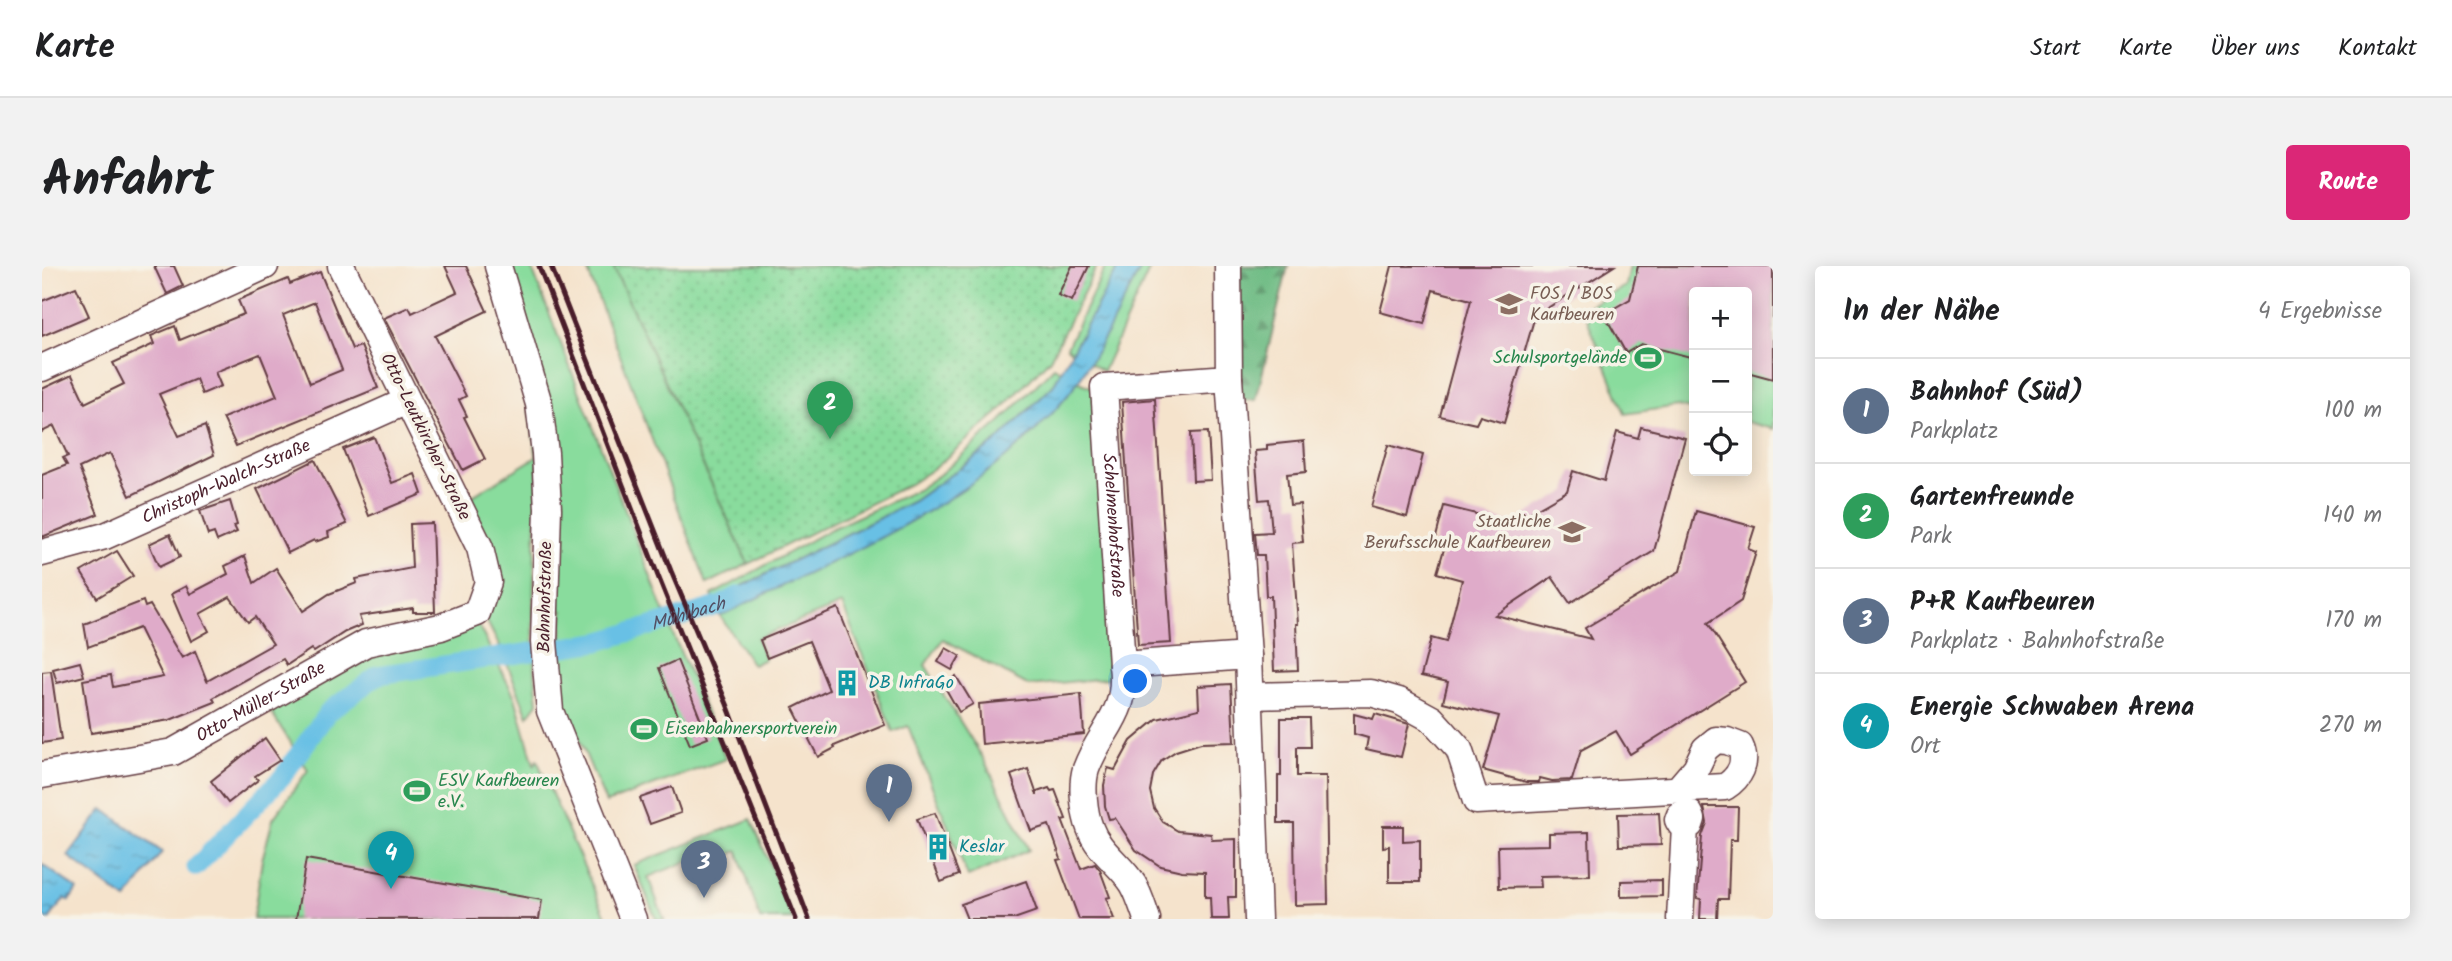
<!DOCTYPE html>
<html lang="de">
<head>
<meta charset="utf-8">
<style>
	:root { --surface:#fff; --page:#f2f2f2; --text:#202124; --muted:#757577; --line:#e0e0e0; --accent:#db2777 }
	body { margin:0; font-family:Kalam,sans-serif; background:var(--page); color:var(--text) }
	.controls { position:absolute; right:21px; top:21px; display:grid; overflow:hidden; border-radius:7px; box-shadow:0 4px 18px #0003 }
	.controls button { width:63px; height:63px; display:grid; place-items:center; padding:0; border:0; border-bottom:2px solid var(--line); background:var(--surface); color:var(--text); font:35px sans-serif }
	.you { position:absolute; left:1094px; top:416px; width:24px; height:24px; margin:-18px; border:5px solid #fff; border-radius:50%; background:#1a73e8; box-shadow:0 0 0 10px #1a73e833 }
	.badge { display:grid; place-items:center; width:46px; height:46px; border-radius:50%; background:var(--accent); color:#fff; font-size:23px; font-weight:700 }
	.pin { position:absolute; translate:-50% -58px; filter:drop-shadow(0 2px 4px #0008) }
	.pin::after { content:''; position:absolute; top:37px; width:24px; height:21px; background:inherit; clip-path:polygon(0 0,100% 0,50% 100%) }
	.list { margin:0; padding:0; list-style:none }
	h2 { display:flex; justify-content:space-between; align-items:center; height:91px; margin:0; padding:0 28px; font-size:30px }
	h2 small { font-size:23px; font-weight:400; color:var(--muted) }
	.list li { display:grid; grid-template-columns:46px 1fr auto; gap:21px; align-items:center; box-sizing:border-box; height:105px; padding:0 28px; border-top:2px solid var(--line) }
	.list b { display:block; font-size:26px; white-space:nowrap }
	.list p { margin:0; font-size:23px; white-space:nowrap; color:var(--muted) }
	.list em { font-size:23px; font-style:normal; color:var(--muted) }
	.icon { flex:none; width:38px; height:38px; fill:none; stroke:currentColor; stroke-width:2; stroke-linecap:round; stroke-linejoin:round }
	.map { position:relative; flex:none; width:1731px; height:653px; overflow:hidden; border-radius:7px }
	header { display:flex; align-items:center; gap:42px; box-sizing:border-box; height:98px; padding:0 35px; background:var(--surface); border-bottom:2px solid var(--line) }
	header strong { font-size:33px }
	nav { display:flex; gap:38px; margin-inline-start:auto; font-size:24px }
	.intro { display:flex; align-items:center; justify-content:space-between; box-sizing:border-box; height:168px; padding:0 42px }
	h1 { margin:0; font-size:49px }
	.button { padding:18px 32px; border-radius:7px; background:var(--accent); color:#fff; font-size:24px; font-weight:700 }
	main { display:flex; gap:42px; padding:0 42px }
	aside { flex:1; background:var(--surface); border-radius:7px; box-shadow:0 4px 18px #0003 }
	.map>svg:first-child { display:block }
</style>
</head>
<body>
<header>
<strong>Karte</strong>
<nav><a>Start</a><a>Karte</a><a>Über uns</a><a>Kontakt</a></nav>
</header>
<div class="intro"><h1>Anfahrt</h1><a class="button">Route</a></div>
<main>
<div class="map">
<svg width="1731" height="653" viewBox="0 0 1731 653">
	<defs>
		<pattern id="forest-firs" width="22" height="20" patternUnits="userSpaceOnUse" patternTransform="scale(1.75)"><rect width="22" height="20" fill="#6ebc84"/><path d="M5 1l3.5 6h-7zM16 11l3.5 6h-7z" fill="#5c986c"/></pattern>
		<pattern id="garden-dots" width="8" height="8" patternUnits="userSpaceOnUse" patternTransform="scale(1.75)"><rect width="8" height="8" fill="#89dc9d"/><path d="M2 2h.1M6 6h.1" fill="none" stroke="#78bc87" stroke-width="1.8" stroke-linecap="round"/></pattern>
		<pattern id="water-ripples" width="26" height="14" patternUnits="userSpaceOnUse" patternTransform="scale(1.75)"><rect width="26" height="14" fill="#67c0e5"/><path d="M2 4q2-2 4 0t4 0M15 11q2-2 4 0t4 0" fill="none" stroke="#579bba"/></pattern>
	</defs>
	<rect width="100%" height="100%" fill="#f7f3e8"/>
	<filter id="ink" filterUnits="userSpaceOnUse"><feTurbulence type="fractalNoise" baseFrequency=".0143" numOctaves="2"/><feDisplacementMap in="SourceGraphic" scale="14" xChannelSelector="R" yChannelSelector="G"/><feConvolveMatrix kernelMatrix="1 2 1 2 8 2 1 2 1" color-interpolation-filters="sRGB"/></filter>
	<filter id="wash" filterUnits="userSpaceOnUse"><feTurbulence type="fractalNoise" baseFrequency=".00686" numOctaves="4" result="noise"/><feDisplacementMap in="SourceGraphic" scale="28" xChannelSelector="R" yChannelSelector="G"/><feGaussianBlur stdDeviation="1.57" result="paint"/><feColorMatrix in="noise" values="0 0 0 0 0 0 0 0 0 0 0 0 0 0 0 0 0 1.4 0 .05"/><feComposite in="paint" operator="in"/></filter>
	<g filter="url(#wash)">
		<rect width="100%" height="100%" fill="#f5e3cc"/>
		<g fill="#89dc9d" stroke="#6a7e64" stroke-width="2">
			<path d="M463,0H489L630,366L684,493L564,537L524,442C517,409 519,378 521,345L510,343L512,295Z"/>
			<path d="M544,0H571L706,298L665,318Z"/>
			<path d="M1064,0H1077L1030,86L1025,81Z"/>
			<path d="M1100,0H1109L1061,105L1048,97Z"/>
			<path d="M1588,0H1731V163L1705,156V26H1652V144L1636,140L1583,148L1541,43L1584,20Z"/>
			<path d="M1012,101L1019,105L1011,120L954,176L872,235L672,334L670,329L789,263L875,224L897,209L959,155Z"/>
			<path d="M1035,115L1056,124L1075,411L987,420L901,373L883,399L941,492L987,584L926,611L866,460L851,466L800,338L715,372L723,393L711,399L678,350L878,250L1025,130Z"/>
			<path d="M496,190C495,273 486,355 496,437L486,450L460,385L440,346L419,237Z"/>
			<path d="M433,353L473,431L492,499L495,494L565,653H211L220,594L231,553L266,504L225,440L326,383Z"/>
			<path d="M709,553L751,653H718L696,585L668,596L664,588L606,611L622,653H614L592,599Z"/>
		</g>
		<path fill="url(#forest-firs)" stroke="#5c6e58" stroke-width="2" d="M1192,0H1246L1214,134L1194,135Z"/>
		<path fill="url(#garden-dots)" stroke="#6a7e64" stroke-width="2" d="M571,0H1055L1008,93L957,146L895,200L868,218L706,298Z"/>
		<g fill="url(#water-ripples)" stroke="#587088" stroke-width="2">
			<path d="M1077,0H1100C1077,43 1056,90 1026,129C938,238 800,289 678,350L672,334L872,235L954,176L1011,120Z"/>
			<path d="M61,543L120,586L84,634L26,590Z"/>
			<path d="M0,598L35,623L27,635L23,632L7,653H0Z"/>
		</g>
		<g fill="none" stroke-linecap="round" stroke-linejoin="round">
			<path stroke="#67c0e5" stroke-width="19" id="s1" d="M154,601L241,510L286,446L336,409L556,376L679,339L698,329"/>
		</g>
		<g id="blocks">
			<g fill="#dfabc9" fill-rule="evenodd">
				<path d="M112,0H132L141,20L125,28Z"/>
				<path d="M403,0H424L445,45L393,70L424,130L417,134L425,150L422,151L443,193L421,204L342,52L367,41L370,47L415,26Z"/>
				<path d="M1030,0H1047L1030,35L1016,29Z"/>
				<path d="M1350,0H1572L1493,50L1462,157L1438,150L1434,158L1398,150L1429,34L1391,24L1382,58L1338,46Z"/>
				<path d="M1596,0H1731V113L1705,106V26H1652V92L1599,78L1584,87L1562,48L1588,33Z"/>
				<path d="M278,6L310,83L319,80L336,122L194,180L181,152L235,130L218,88L173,106L179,120L160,128L154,113L117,128L137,170L163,160L172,189L88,230L68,187L37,202L56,248L0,271V209L25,199L21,192L26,190L12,160L0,166V123L30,109L43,137L82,118L71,97L112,78L109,70L133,60L138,74L202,48L196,34L246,13L248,18ZM273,36L300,104L268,117L241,49Z"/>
				<path d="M34,21L47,50L0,70V35Z"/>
				<path d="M1113,133L1129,377L1096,379L1080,136Z"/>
				<path d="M1599,161L1643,172L1612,285L1528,337L1510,311L1453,349L1549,373L1543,362L1638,305L1654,245L1713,261L1706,283L1714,286L1699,335L1666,357L1703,416L1588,488L1574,465L1539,484L1530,514L1510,515L1498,512L1497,516H1484L1441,504L1457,450L1401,436L1406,416L1379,410L1389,372L1404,376L1420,314L1395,307L1402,283L1392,279L1402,240L1470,257L1525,225L1531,205L1562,215L1575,166L1596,172Z"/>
				<path d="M1166,166L1169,214L1151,215L1149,167Z"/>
				<path d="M332,171L350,217L373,208L380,228L327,250L301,183Z"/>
				<path d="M1262,175L1264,206L1245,208L1248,239L1258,238L1261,276L1250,277L1256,358H1254L1256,404L1232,405L1229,330H1224L1222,289H1215L1213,267L1230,266L1227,233L1217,234L1213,185L1225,184V179Z"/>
				<path d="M1346,179L1381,189L1365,251L1329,241Z"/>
				<path d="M273,194L305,258L286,266L287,271L273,276L272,274L246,287L215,223Z"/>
				<path d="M188,235L195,259L192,260L195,266L175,275L172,267L166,269L158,245Z"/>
				<path d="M390,257L393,346H371V342L317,350L320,359L303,366L272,386L269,383L245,399L241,393L171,432L173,436L128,454L49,467L41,414L69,409L71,421L121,411L97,362L46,381L42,358L101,335L103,341L108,339L140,392L153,385L165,415L231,378L213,351L206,356L188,331L158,348L167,365L149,375L129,328L144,320L148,328L186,308L183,300L203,290L212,317L234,302L261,345L287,328L315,317L314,313L370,302L368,258Z"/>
				<path d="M128,268L138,291L117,301L107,278Z"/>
				<path d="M75,285L91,310L55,332L39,306Z"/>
				<path d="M796,342L843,459L792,480L793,482L776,491L751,442L787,424L767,375L725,392L718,374Z"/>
				<path d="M904,382L918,390L910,404L896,396Z"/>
				<path d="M635,394L666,472L648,479L617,402Z"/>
				<path d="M38,396L42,410L15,417L11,403Z"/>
				<path d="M9,405L19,474L0,477V406Z"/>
				<path d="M914,410L931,438L917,446L901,418Z"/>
				<path d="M1189,418L1192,476L1159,477L1134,485L1120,494L1111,509L1108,525L1112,542L1121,556L1136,565L1169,568L1170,574L1194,573V631H1186L1187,653H1169L1168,631H1163V606L1140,605L1118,600L1094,584L1073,552L1067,553L1063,540L1062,519L1066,502L1073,504L1089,475L1115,453L1157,443L1156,420Z"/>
				<path d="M1039,428L1042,468L940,478L937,438Z"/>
				<path d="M1312,448L1331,453L1333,448L1367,458L1359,491L1324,483L1326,472L1312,468Z"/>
				<path d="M1239,452H1267L1268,481H1255V510H1284L1286,638L1253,639L1252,557H1236V510H1239Z"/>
				<path d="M223,472L238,494L213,510L216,514L186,537L169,515Z"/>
				<path d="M986,503L995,529V526L1007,522L1009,525L1013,524L1024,553L1020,554L1039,603L1053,598L1058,604L1068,631L1064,632L1072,653H1037L1015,594L1019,593L1007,559L989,565L969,509Z"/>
				<path d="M630,521L639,547L608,558L598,532Z"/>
				<path d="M1662,541H1696L1695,574H1688L1686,633H1676L1675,653H1658L1659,633L1655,632L1660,570L1665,557Z"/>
				<path d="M893,547L917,609L899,616L875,553Z"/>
				<path d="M1617,547L1619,579L1577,580L1576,548Z"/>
				<path d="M1341,560H1361V575L1378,574V616H1347V580L1341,581Z"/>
				<path d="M1547,566L1548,609L1498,610L1499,621L1457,622L1456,580L1507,579V567Z"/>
				<path d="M264,593L500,634L497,653H254Z"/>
				<path d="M1620,614V630L1579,631V615Z"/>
				<path d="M984,615L995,645L972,653H925L919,638Z"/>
			</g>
		</g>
	</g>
	<g filter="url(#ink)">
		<use href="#blocks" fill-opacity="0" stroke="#643c43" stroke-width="2"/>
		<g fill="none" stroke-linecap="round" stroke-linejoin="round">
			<g stroke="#643c43" stroke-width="29">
				<g id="minor">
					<path d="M456,0L497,138L503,187L506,243L502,376L508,445L591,653"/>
					<path d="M1186,0L1187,112L1206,390L1216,653"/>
					<path d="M0,102L223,0"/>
					<path id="s2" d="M1187,112L1062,121L1080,399L1206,390"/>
					<path id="s3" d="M0,287L63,270L365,135"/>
					<path d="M1080,399C1087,448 1059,462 1044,503C1039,519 1042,547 1048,562C1056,585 1078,598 1091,618C1097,628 1101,642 1105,653"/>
					<path d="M1208,430L1329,427L1357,435L1390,453L1417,483L1434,535L1683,521C1698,511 1706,497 1698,480L1685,475L1674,474L1663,483L1654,502L1636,523"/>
					<path id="s4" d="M0,509L131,486L324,377L399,361L435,347L446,316L438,282L299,0"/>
					<path d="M1638,653L1643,561L1639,559L1636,554L1638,549L1643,547L1648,548L1650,553L1648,559L1643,561"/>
				</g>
			</g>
			<use href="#minor" stroke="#fff" stroke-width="26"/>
			<g stroke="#4a1f2b" stroke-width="5">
				<path d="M497,0L616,310L754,653"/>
				<path d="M509,0L629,305L685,438L767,653"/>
			</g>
		</g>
	</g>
	<defs>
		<g id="school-bare" transform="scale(2.1)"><path d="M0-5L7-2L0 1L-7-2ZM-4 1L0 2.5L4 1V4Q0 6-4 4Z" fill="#8d6e63" stroke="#f7f3e8" stroke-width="2.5" paint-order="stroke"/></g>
		<g id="stadium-bare" transform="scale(2.1)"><path d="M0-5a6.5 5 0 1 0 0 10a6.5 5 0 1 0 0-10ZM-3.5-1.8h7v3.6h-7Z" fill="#2e9e5b" stroke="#f7f3e8" stroke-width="2.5" paint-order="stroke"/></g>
		<g id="building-bare" transform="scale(2.1)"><path d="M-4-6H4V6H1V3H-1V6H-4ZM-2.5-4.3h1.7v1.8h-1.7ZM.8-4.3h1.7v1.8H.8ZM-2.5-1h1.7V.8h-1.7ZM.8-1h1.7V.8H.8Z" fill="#0f9aa8" stroke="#f7f3e8" stroke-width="2.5" paint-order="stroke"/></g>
	</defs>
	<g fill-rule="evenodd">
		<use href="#school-bare" x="1467" y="38"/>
		<use href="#stadium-bare" x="1606" y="92"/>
		<use href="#school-bare" x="1530" y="266"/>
		<use href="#building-bare" x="805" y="417"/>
		<use href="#stadium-bare" x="602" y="463"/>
		<use href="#stadium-bare" x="375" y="525"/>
		<use href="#building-bare" x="896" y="581"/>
	</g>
	<g text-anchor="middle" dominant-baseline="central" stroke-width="7" stroke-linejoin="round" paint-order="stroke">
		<g font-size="18" fill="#785e54" stroke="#f7f3e8" text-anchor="start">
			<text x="1488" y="28">FOS / BOS<tspan x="1488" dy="21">Kaufbeuren</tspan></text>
			<text x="1509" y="256" text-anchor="end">Staatliche<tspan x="1509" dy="21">Berufsschule Kaufbeuren</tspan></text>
		</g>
		<g font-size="18" fill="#27864d" stroke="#f7f3e8" text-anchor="start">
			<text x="1585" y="92" text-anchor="end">Schulsportgelände</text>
			<text x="623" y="463">Eisenbahnersportverein</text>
			<text x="396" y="515">ESV Kaufbeuren<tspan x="396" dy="21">e.V.</tspan></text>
		</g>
		<g font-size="18" fill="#4a1f2b" stroke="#f7f3e8">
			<text transform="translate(383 171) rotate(64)">Otto-Leutkircher-Straße</text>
			<text stroke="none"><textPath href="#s3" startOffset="198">Christoph-Walch-Straße</textPath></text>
			<text stroke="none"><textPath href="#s2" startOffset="264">Schelmenhofstraße</textPath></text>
			<text transform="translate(504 331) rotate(-89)">Bahnhofstraße</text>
			<text stroke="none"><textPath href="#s4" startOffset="234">Otto-Müller-Straße</textPath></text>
		</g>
		<g font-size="18" fill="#0d838f" stroke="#f7f3e8" text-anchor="start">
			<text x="826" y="417">DB InfraGo</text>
			<text x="917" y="581">Keslar</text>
		</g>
		<g font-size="19" font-style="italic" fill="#534f63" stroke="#f7f3e8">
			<text stroke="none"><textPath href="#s1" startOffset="583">Mühlbach</textPath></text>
		</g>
	</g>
</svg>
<div class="controls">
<button>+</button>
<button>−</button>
<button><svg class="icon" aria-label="locate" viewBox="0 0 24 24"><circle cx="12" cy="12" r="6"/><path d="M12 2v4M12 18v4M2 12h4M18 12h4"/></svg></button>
</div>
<div class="you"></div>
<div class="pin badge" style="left:847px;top:556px;background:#5c6f8a">1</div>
<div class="pin badge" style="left:788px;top:173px;background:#2e9e5b">2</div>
<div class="pin badge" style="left:662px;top:632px;background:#5c6f8a">3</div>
<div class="pin badge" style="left:349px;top:623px;background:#0f9aa8">4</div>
</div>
<aside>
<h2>In der Nähe<small>4 Ergebnisse</small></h2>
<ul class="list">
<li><span class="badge" style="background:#5c6f8a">1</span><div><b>Bahnhof (Süd)</b><p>Parkplatz</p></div><em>100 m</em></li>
<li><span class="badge" style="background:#2e9e5b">2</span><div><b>Gartenfreunde</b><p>Park</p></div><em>140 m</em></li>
<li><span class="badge" style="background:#5c6f8a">3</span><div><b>P+R Kaufbeuren</b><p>Parkplatz · Bahnhofstraße</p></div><em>170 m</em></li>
<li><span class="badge" style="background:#0f9aa8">4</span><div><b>Energie Schwaben Arena</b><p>Ort</p></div><em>270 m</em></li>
</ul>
</aside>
</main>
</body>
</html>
